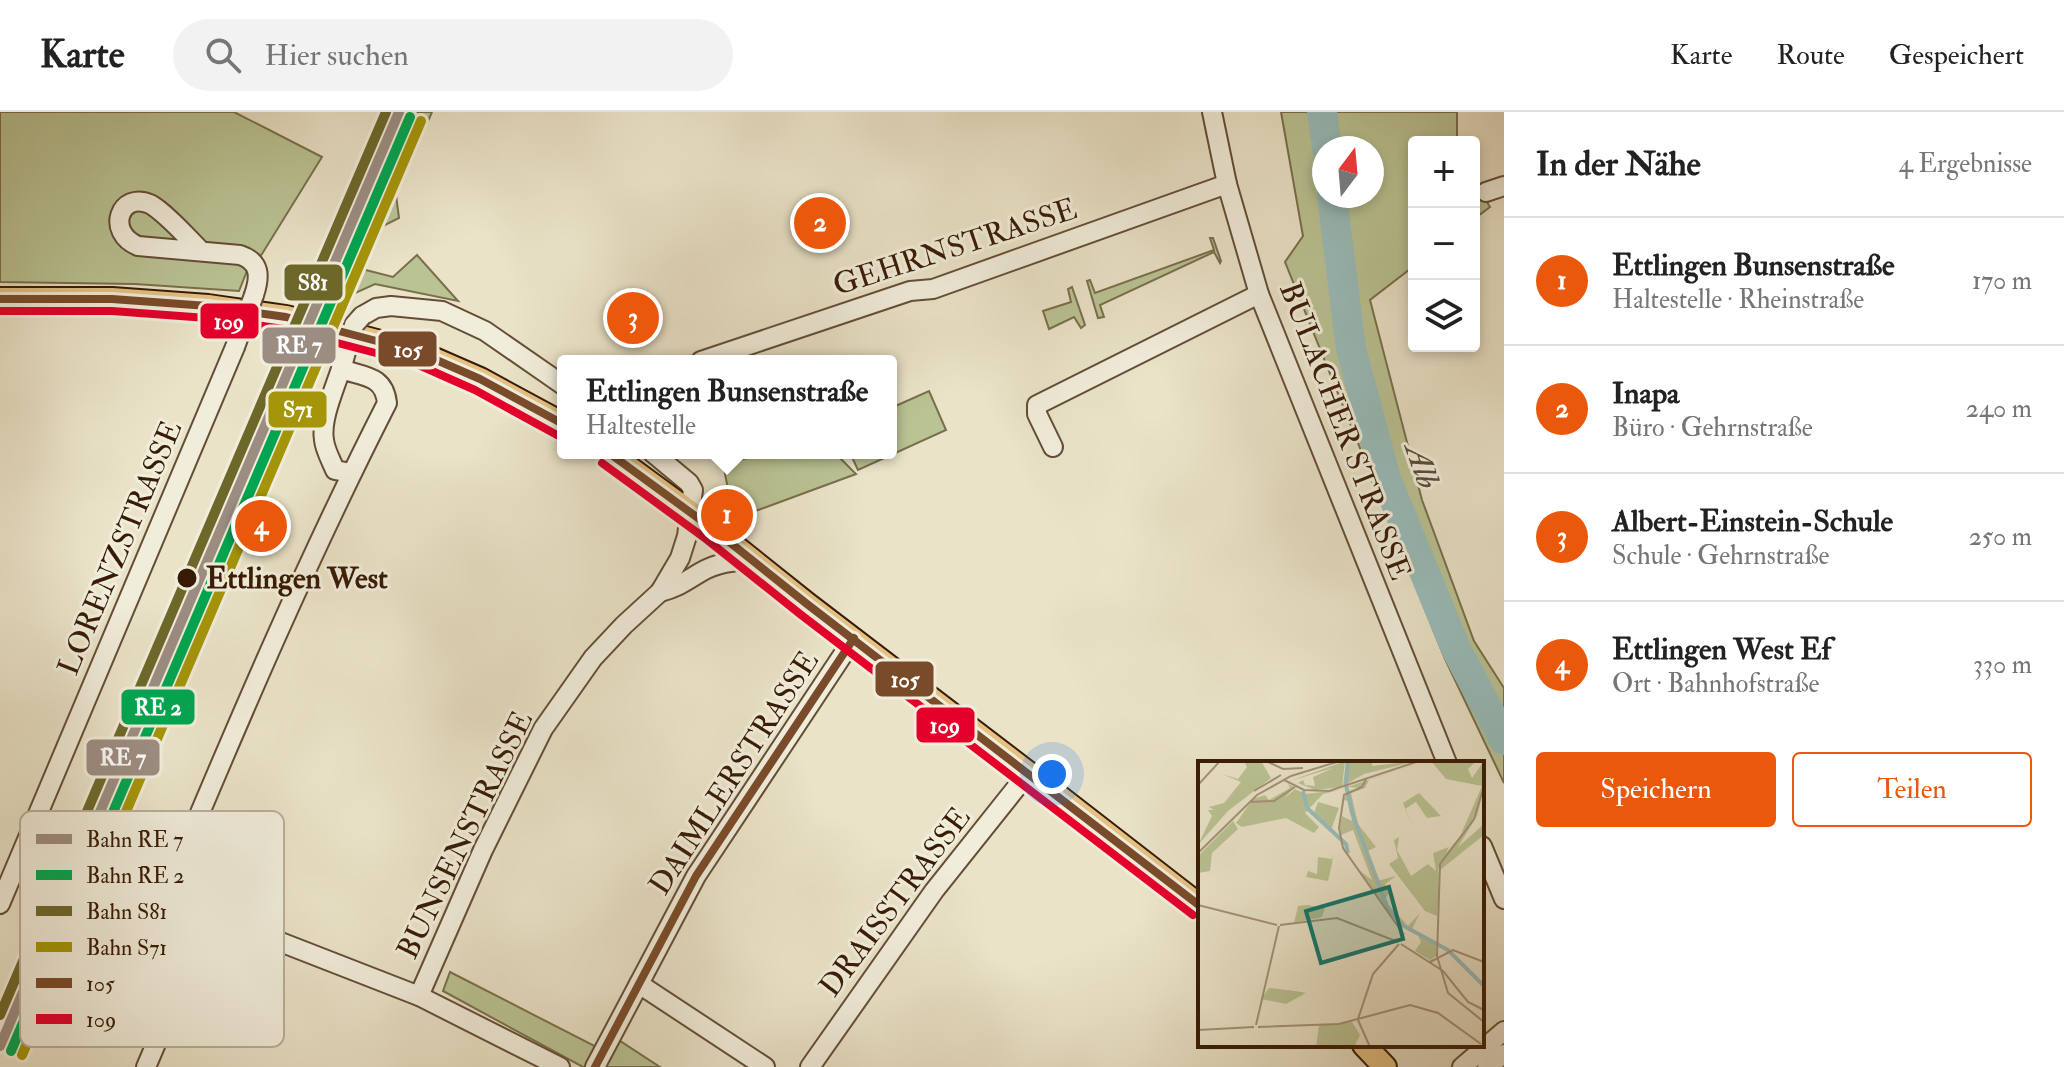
<!DOCTYPE html>
<html lang="de">
<head>
<meta charset="utf-8">
<style>
	:root { --surface:#fff; --page:#f2f2f2; --text:#222; --muted:#767676; --line:#e0e0e0; --accent:#ea580c }
	body { margin:0; font-family:"IM FELL Double Pica",serif; background:var(--page); color:var(--text) }
	.controls { position:absolute; right:24px; top:24px; display:grid; overflow:hidden; border-radius:8px; box-shadow:0 4px 12px #0003 }
	.controls button { width:72px; height:72px; display:grid; place-items:center; padding:0; border:0; border-bottom:2px solid var(--line); background:var(--surface); color:var(--text); font:40px sans-serif }
	.compass { position:absolute; left:1312px; top:24px; width:72px; height:72px; border-radius:50%; background:var(--surface); box-shadow:0 4px 12px #0003; rotate:16deg }
	.you { position:absolute; left:1052px; top:662px; width:28px; height:28px; margin:-20px; border:6px solid #fff; border-radius:50%; background:#1a73e8; box-shadow:0 0 0 12px #1a73e833 }
	.badge { display:grid; place-items:center; width:52px; height:52px; border-radius:50%; background:var(--accent); color:#fff; font-size:26px; font-weight:700 }
	.pin { position:absolute; translate:-50% -50%; border:4px solid #fff; box-shadow:0 2px 8px #0006 }
	.popup { position:absolute; left:557px; top:243px; width:340px; height:104px; box-sizing:border-box; display:grid; place-content:center; border-radius:8px; background:var(--surface); filter:drop-shadow(0 2px 6px #0005); font-size:26px; white-space:nowrap; color:var(--muted) }
	.popup b { font-size:30px; color:var(--text) }
	.popup::after { content:''; position:absolute; left:50%; top:100%; margin-left:-16px; border:16px solid transparent; border-top-color:var(--surface) }
	.list { margin:0; padding:0; list-style:none }
	h2 { display:flex; justify-content:space-between; align-items:center; height:104px; margin:0; padding:0 32px; font-size:34px }
	h2 small { font-size:26px; font-weight:400; color:var(--muted) }
	.list li { display:grid; grid-template-columns:52px 1fr auto; gap:24px; align-items:center; box-sizing:border-box; height:128px; padding:0 32px; border-top:2px solid var(--line) }
	.list b { display:block; font-size:30px; white-space:nowrap }
	.list p { margin:0; font-size:26px; white-space:nowrap; color:var(--muted) }
	.list em { font-size:26px; font-style:normal; color:var(--muted) }
	.actions { display:flex; gap:16px; padding:24px 32px }
	.actions a { flex:1; padding:18px 0; border:2px solid var(--accent); border-radius:8px; text-align:center; font-size:28px; color:var(--accent) }
	.actions .main { background:var(--accent); color:#fff }
	.icon { flex:none; width:44px; height:44px; fill:none; stroke:currentColor; stroke-width:2; stroke-linecap:round; stroke-linejoin:round }
	.map { position:relative; flex:none; width:1504px; height:955px; overflow:hidden }
	header { display:flex; align-items:center; gap:48px; box-sizing:border-box; height:112px; padding:0 40px; background:var(--surface); border-bottom:2px solid var(--line) }
	header strong { font-size:38px }
	nav { display:flex; gap:44px; margin-inline-start:auto; font-size:28px }
	.search { width:560px; height:72px; background:var(--page); display:flex; align-items:center; gap:20px; box-sizing:border-box; padding:0 28px; border-radius:44px; color:var(--muted); font-size:30px }
	main { display:flex }
	aside { flex:1; background:var(--surface) }
	.map>svg:first-child { display:block }
</style>
</head>
<body>
<header>
<strong>Karte</strong>
<div class="search"><svg class="icon" aria-label="search" viewBox="0 0 24 24"><circle cx="10" cy="10" r="6"/><path d="M15 15l6 6"/></svg>Hier suchen</div>
<nav><a>Karte</a><a>Route</a><a>Gespeichert</a></nav>
</header>
<main>
<div class="map">
<svg width="1504" height="955" viewBox="0 0 1504 955">
	<rect width="100%" height="100%" fill="#eae3c8"/>
	<filter id="stains"><feTurbulence type="fractalNoise" baseFrequency=".0025" numOctaves="4"/><feColorMatrix values="0 0 0 0 .2 0 0 0 0 .09 0 0 0 0 .02 0 0 0 .5 -.17"/></filter>
	<radialGradient id="worn" r=".72"><stop offset=".6" stop-color="#630" stop-opacity="0"/><stop offset="1" stop-color="#630" stop-opacity=".3"/></radialGradient>
	<g fill="#bac394" stroke="#796f4c" stroke-width="2" fill-rule="evenodd">
		<path d="M0,0H234L322,45L262,142L247,159L239,179L135,172L0,170Z"/>
		<path d="M409,0H432L396,83L399,106L377,117L358,156L393,165L417,143L458,189L375,172L355,181L346,196L330,192Z"/>
		<path d="M1281,0H1457V30H1414V154L1370,188L1422,388L1474,529L1504,576V671L1445,547L1285,150L1303,124ZM1324,36H1372V84H1324Z"/>
		<path d="M1474,69L1490,95L1474,107Z"/>
		<path d="M1210,126H1213L1221,149L1220,151L1214,140L1100,193L1104,205L1098,206L1087,169L1090,168L1095,181L1214,138Z"/>
		<path d="M1072,175L1085,213L1081,216L1074,205L1049,217L1043,199L1071,190L1068,177Z"/>
		<path d="M929,279L946,318L858,358L850,341H891V296Z"/>
		<path d="M768,341H835L856,362L750,401L730,387L724,357L739,348Z"/>
		<path d="M450,860L612,943L620,929L660,955H583L443,879Z"/>
	</g>
	<g fill="none" stroke-linecap="round" stroke-linejoin="round">
		<g stroke="#99bdbb" stroke-width="30">
			<path d="M1322,0L1327,36"/>
			<path d="M1332,84L1351,237L1386,367L1456,537L1504,628"/>
		</g>
		<g stroke="#644d36" stroke-width="22">
			<g id="minor">
				<path d="M1212,0L1227,72L1259,182L1447,651"/>
				<path d="M1486,80L1504,74"/>
				<path d="M201,139C188,126 165,100 150,92C120,79 105,120 138,134L240,143C261,150 260,165 254,183"/>
				<path d="M362,204L376,196L391,194L442,199L485,219L563,273"/>
				<path d="M344,247C338,270 320,305 324,328C325,338 331,348 335,358L351,361"/>
				<path d="M701,249L910,179L933,177L1227,72"/>
				<path d="M1053,335L1037,302V293L1259,182"/>
				<path d="M660,480C679,475 684,470 701,460C716,451 733,449 751,448"/>
				<path d="M1482,734L1504,787"/>
				<path d="M0,792L235,235"/>
				<path d="M211,803L419,884L560,955"/>
				<path d="M639,872L765,955"/>
				<path d="M419,884L483,738L543,617L593,546L624,513L660,480L680,446L687,424L693,378L689,371L653,341"/>
				<path d="M146,955L211,803L175,783L173,765C240,605 308,446 387,291C384,263 364,265 341,257"/>
				<path d="M595,955L696,764L854,526"/>
				<path d="M810,955L934,779L1028,661"/>
				<path d="M1462,955L1504,919"/>
				<path d="M1487,955L1504,942"/>
			</g>
		</g>
		<g stroke="#381b05" stroke-width="26">
			<g id="major">
				<path d="M0,187H112L208,194L286,205L418,240L480,267L563,312"/>
				<path d="M609,341L713,417L807,492L1044,673L1200,794"/>
				<path d="M1364,933L1385,955"/>
			</g>
		</g>
		<use href="#minor" stroke="#f1eddb" stroke-width="18"/>
		<use href="#major" stroke="#e5c284" stroke-width="22"/>
		<g stroke="#644d36" stroke-width="22" stroke-linecap="butt">
			<g id="minor-bridge">
				<path d="M235,235L254,183"/>
				<path d="M344,247L354,213L362,204"/>
			</g>
		</g>
		<use href="#minor-bridge" stroke="#f1eddb" stroke-width="18"/>
		<g stroke="#f1eddb" stroke-width="14">
			<g id="bus-1">
				<path d="M0,187H112L208,194L286,205L418,240L480,267L563,312"/>
				<path d="M609,341L713,417L807,492L1200,794"/>
				<path d="M595,955L696,764L854,526"/>
			</g>
		</g>
		<g stroke="#f1eddb" stroke-width="14">
			<g id="bus-2">
				<path d="M0,199H112L207,206L284,217L414,251L475,278L557,323"/>
				<path d="M602,351L706,427L800,502L1193,803"/>
			</g>
		</g>
		<use href="#bus-1" stroke="#7a4b2a" stroke-width="8"/>
		<use href="#bus-2" stroke="#e4002b" stroke-width="8"/>
		<g stroke="#f1eddb" stroke-width="16">
			<path id="rail-1" d="M0,934L399,0"/>
		</g>
		<g stroke="#f1eddb" stroke-width="16">
			<path id="rail-2" d="M11,939L410,5"/>
		</g>
		<g stroke="#f1eddb" stroke-width="16">
			<path id="rail-3" d="M0,903L386,0"/>
		</g>
		<g stroke="#f1eddb" stroke-width="16">
			<path id="rail-4" d="M22,943L421,9"/>
		</g>
		<use href="#rail-1" stroke="#9c8d82" stroke-width="10"/>
		<use href="#rail-2" stroke="#00a651" stroke-width="10"/>
		<use href="#rail-3" stroke="#6d682a" stroke-width="10"/>
		<use href="#rail-4" stroke="#a59508" stroke-width="10"/>
	</g>
	<circle fill="#381b05" stroke="#f1eddb" stroke-width="3" cx="187" cy="466" r="11"/>
	<g text-anchor="middle" dominant-baseline="central" stroke-width="6" stroke-linejoin="round" paint-order="stroke">
		<g font-size="30" fill="#381b05" stroke="#f1eddb">
			<text transform="translate(955 135) rotate(-18)">GEHRNSTRASSE</text>
			<text transform="translate(1345 319) rotate(69)">BULACHER STRASSE</text>
			<text transform="translate(120 436) rotate(-67)">LORENZSTRASSE</text>
			<text transform="translate(734 661) rotate(-57)">DAIMLERSTRASSE</text>
			<text transform="translate(465 723) rotate(-64)">BUNSENSTRASSE</text>
			<text transform="translate(895 790) rotate(-53)">DRAISSTRASSE</text>
		</g>
		<g font-size="30" font-weight="bold" fill="#381b05" stroke="#f1eddb" text-anchor="start">
			<text x="206" y="466">Ettlingen West</text>
		</g>
		<g font-size="32" font-style="italic" fill="#554c3c" stroke="#f1eddb">
			<text transform="translate(1422 354) rotate(71)">Alb</text>
		</g>
	</g>
	<g transform="translate(1198 649)">
		<rect width="286" height="286" fill="#eae3c8"/>
		<path d="M46,0H63L73,17L30,50L0,84L14,55L10,49H16L11,46L26,42L43,21L24,13L40,18L49,6ZM147,0L144,26L117,29L100,22L105,19L107,24L117,25L115,16L135,7L92,20ZM148,0H174V5L218,0L166,13L145,25ZM228,0L171,19L167,27L153,32L160,63L178,86L168,91L179,120L198,115L187,123L191,132L186,139L210,165L222,152L214,168L202,164L181,138L162,110L174,119L155,69L143,74L142,67L144,55L154,60L151,40L146,39L150,30L164,27L149,26ZM233,0H278L270,8L274,17L286,0V22L279,46L274,59L263,73L284,25L248,18ZM90,23L96,26L86,38L97,28L107,33L141,29L125,33L107,52L121,66L116,72L88,57L44,66L38,62L55,38L67,34L71,39L92,27ZM286,27L279,55L260,86L286,63V74L242,109L240,121L241,109L244,97L275,60ZM221,32L243,55L229,57L218,41L207,48L215,66L205,42ZM120,41L141,47L133,69L116,52ZM35,60L40,68L14,92L12,110L0,112V95ZM201,76L199,89L213,115L230,103L238,110L235,92L251,86L240,108L241,156L240,141L239,155L227,150L191,103L200,97L196,79ZM135,93L134,103L130,120L108,116L110,110L119,113L120,96L134,98ZM100,145L109,144L127,147L124,156L96,162ZM219,172L238,182V195L232,199L217,190L223,181ZM71,227L97,230L108,232L88,243L63,238ZM154,261L162,274L156,286H118L121,264Z" fill="#bac394"/>
		<path fill="none" stroke="#99bdbb" stroke-width="4" d="M150,0L148,24L154,52L190,148L204,164L250,189L286,225M105,30L109,47L148,83L150,92"/>
		<path fill="none" stroke="#a3937a" stroke-width="2" d="M68,0L85,8L105,7M168,18L164,26L146,34L141,67L145,87L206,174M86,19L106,29L131,30L221,0M0,24L22,0M286,25L276,58L242,103L239,195L250,232L286,261M56,30L83,14M51,41L76,40L97,26M0,92L59,34L93,15L142,0M0,144L79,164M82,164L139,157L200,181M203,183L245,210L270,241L286,249M232,201L255,189L286,201M160,258L175,213L201,183M160,259L172,286M58,264L81,165M60,266L141,263L212,244L240,252L283,283M0,269L56,266"/>
		<path fill="#0f766e" fill-opacity="0.15" stroke="#0f766e" stroke-width="4" d="M191,126L205,178L123,202L108,150Z"/>
		<rect width="286" height="286" fill="none" stroke="#381b05" stroke-width="4"/>
	</g>
	<rect x="20" y="699" width="264" height="236" rx="12" fill="#f1eddb" stroke="#baae9b" stroke-width="2"/>
	<rect x="36" y="722" width="36" height="10" fill="#9c8d82"/>
	<rect x="36" y="758" width="36" height="10" fill="#00a651"/>
	<rect x="36" y="794" width="36" height="10" fill="#6d682a"/>
	<rect x="36" y="830" width="36" height="10" fill="#a59508"/>
	<rect x="36" y="866" width="36" height="10" fill="#7a4b2a"/>
	<rect x="36" y="902" width="36" height="10" fill="#e4002b"/>
	<g font-size="22" fill="#381b05">
		<text x="86" y="735">Bahn RE 7</text>
		<text x="86" y="771">Bahn RE 2</text>
		<text x="86" y="807">Bahn S81</text>
		<text x="86" y="843">Bahn S71</text>
		<text x="86" y="879">105</text>
		<text x="86" y="915">109</text>
	</g>
	<g stroke="#f1eddb" stroke-width="3">
		<rect x="283" y="151" width="61" height="39" rx="8" fill="#6d682a"/>
		<rect x="199" y="190" width="61" height="38" rx="8" fill="#e4002b"/>
		<rect x="261" y="214" width="76" height="39" rx="8" fill="#9c8d82"/>
		<rect x="377" y="218" width="61" height="38" rx="8" fill="#7a4b2a"/>
		<rect x="267" y="278" width="61" height="39" rx="8" fill="#a59508"/>
		<rect x="874" y="548" width="61" height="38" rx="8" fill="#7a4b2a"/>
		<rect x="120" y="576" width="76" height="38" rx="8" fill="#00a651"/>
		<rect x="915" y="594" width="61" height="38" rx="8" fill="#e4002b"/>
		<rect x="85" y="626" width="76" height="39" rx="8" fill="#9c8d82"/>
	</g>
	<g font-size="22" text-anchor="middle" font-weight="bold" fill="#fff">
		<text x="313" y="178">S81</text>
		<text x="229" y="217">109</text>
		<text x="299" y="241">RE 7</text>
		<text x="408" y="245">105</text>
		<text x="298" y="305">S71</text>
		<text x="905" y="575">105</text>
		<text x="158" y="603">RE 2</text>
		<text x="945" y="621">109</text>
		<text x="123" y="653">RE 7</text>
	</g>
	<rect width="100%" height="100%" filter="url(#stains)"/>
	<rect width="100%" height="100%" fill="url(#worn)"/>
</svg>
<div class="controls">
<button>+</button>
<button>−</button>
<button><svg class="icon" aria-label="layers" viewBox="0 0 24 24"><path d="M12 4l9 5-9 5-9-5zM3 14l9 5 9-5"/></svg></button>
</div>
<svg class="compass" viewBox="-18 -18 36 36"><path d="M0-13l5 13h-10z" fill="#e53935"/><path d="M0 13l5-13h-10z" fill="#767676"/></svg>
<div class="you"></div>
<div class="pin badge" style="left:727px;top:403px">1</div>
<div class="popup"><b>Ettlingen Bunsenstraße</b>Haltestelle</div>
<div class="pin badge" style="left:820px;top:111px">2</div>
<div class="pin badge" style="left:633px;top:206px">3</div>
<div class="pin badge" style="left:261px;top:414px">4</div>
</div>
<aside>
<h2>In der Nähe<small>4 Ergebnisse</small></h2>
<ul class="list">
<li><span class="badge">1</span><div><b>Ettlingen Bunsenstraße</b><p>Haltestelle · Rheinstraße</p></div><em>170 m</em></li>
<li><span class="badge">2</span><div><b>Inapa</b><p>Büro · Gehrnstraße</p></div><em>240 m</em></li>
<li><span class="badge">3</span><div><b>Albert-Einstein-Schule</b><p>Schule · Gehrnstraße</p></div><em>250 m</em></li>
<li><span class="badge">4</span><div><b>Ettlingen West Ef</b><p>Ort · Bahnhofstraße</p></div><em>330 m</em></li>
</ul>
<div class="actions"><a class="main">Speichern</a><a>Teilen</a></div>
</aside>
</main>
</body>
</html>
